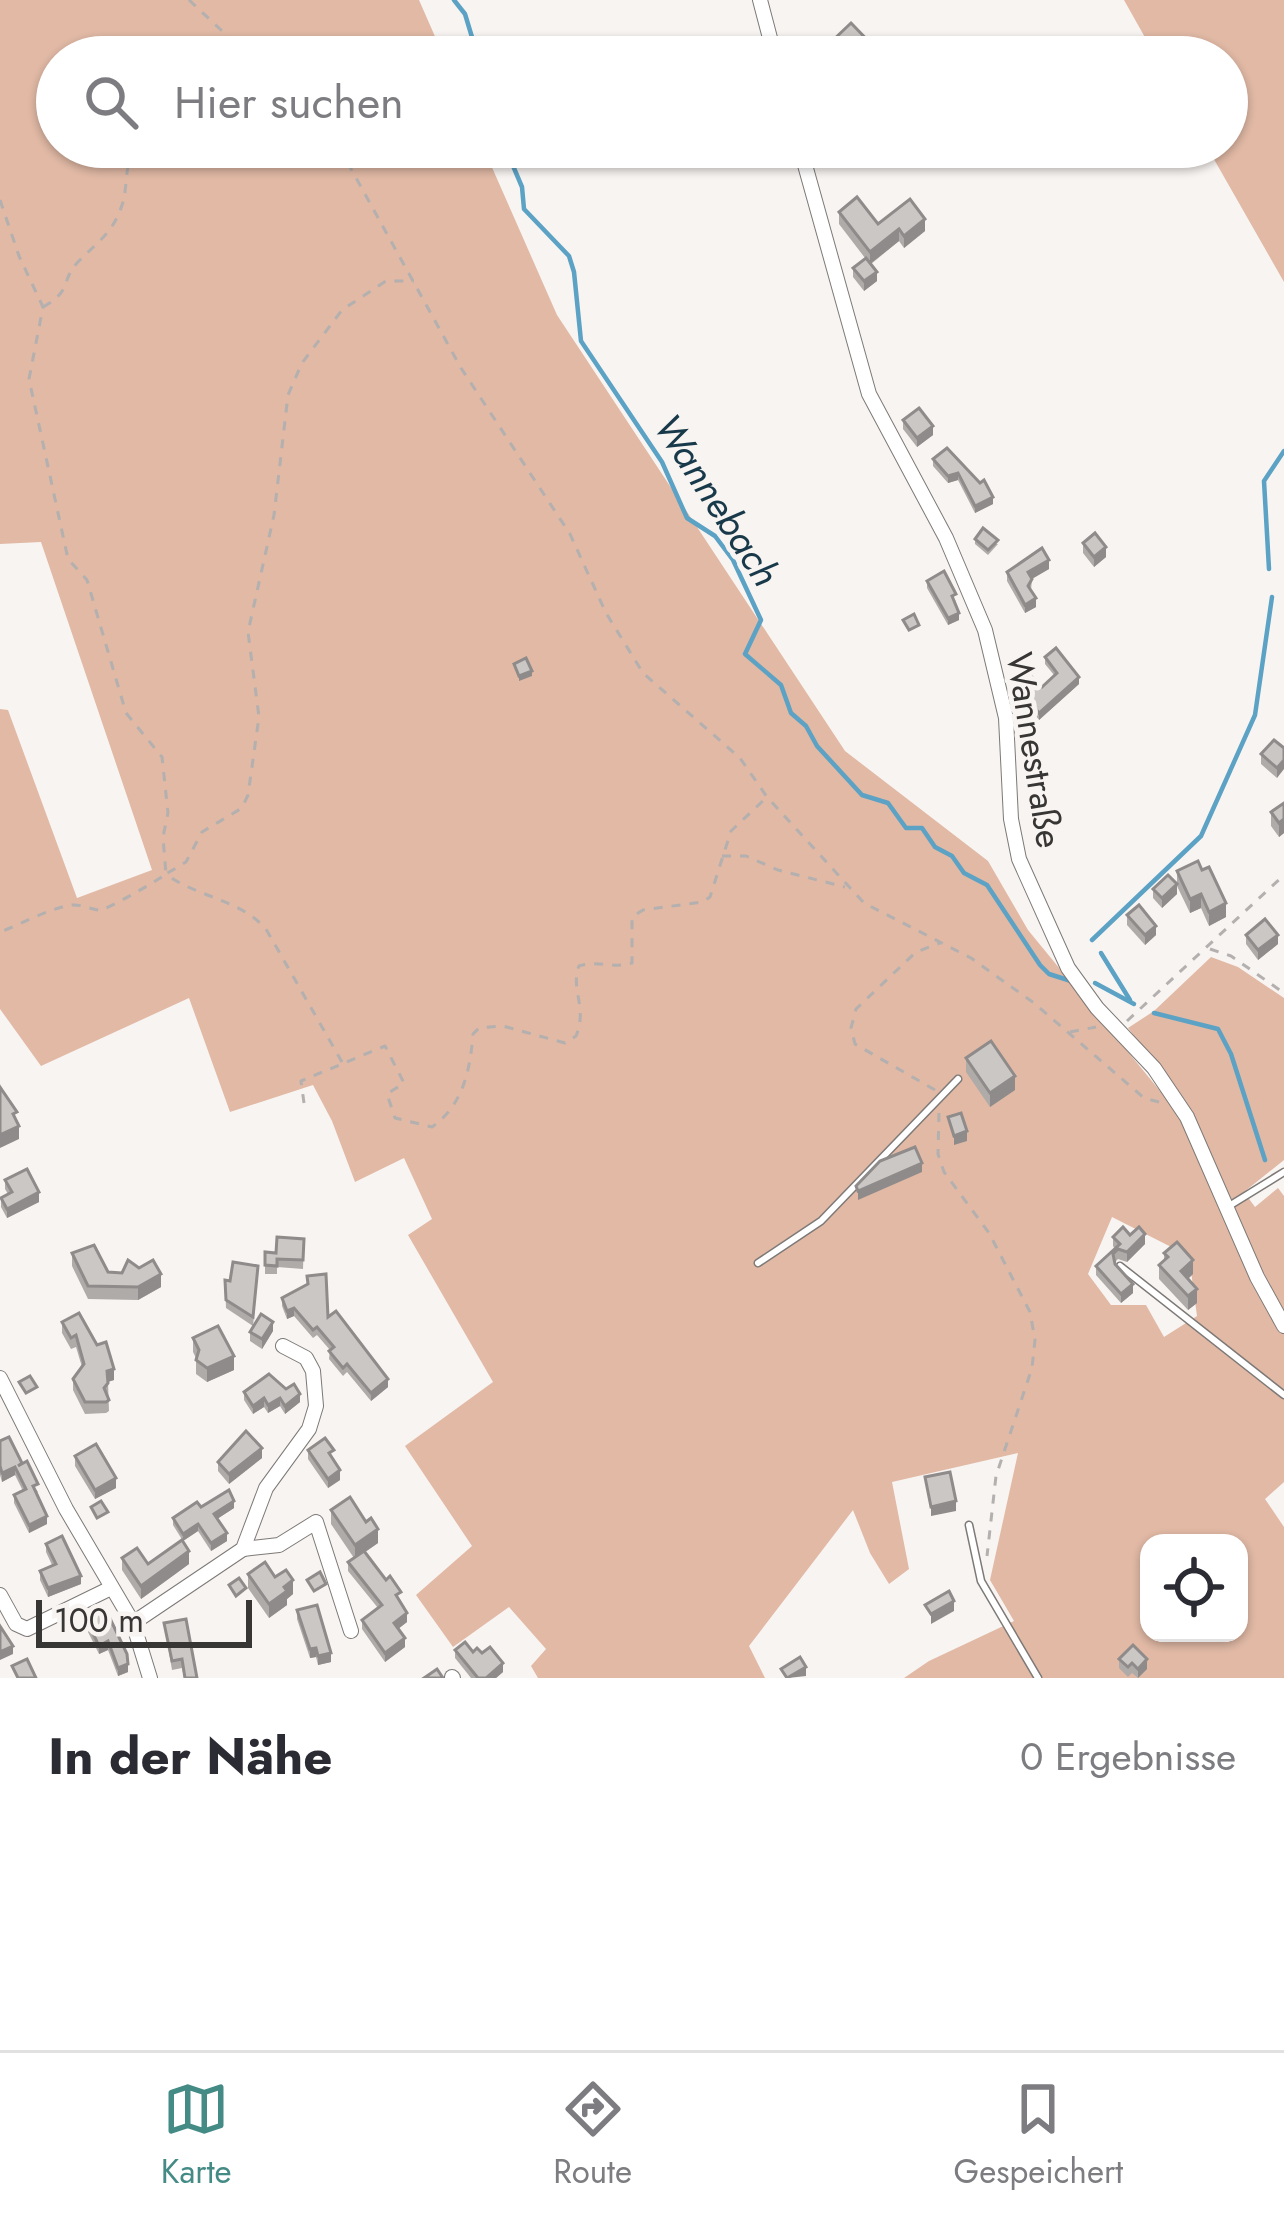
<!DOCTYPE html>
<html lang="de">
<head>
<meta charset="utf-8">
<style>
	:root { --surface:#fff; --page:#f7f7f7; --text:#2b2b33; --muted:#7c7c81; --line:#e1e1e2; --accent:#448b86 }
	body { margin:0; font-family:Jost,sans-serif; background:var(--page); color:var(--text) }
	.controls { position:absolute; right:36px; bottom:36px; display:grid; overflow:hidden; border-radius:24px; box-shadow:0 3px 9px #0004 }
	.controls button { width:108px; height:108px; display:grid; place-items:center; padding:0; border:0; border-bottom:3px solid var(--line); background:var(--surface); color:var(--text); font:60px sans-serif }
	.scale { position:absolute; left:36px; bottom:30px; width:216px; box-sizing:border-box; padding-left:12px; border:6px solid #373635; border-top:0; font-size:33px; line-height:42px; white-space:nowrap; color:#373635; -webkit-text-stroke:9px #f8f4f2; paint-order:stroke }
	.list { margin:0; padding:0; list-style:none }
	h2 { display:flex; justify-content:space-between; align-items:center; height:156px; margin:0; padding:0 48px; font-size:51px }
	h2 small { font-size:39px; font-weight:400; color:var(--muted) }
	.icon { flex:none; width:66px; height:66px; fill:none; stroke:currentColor; stroke-width:2; stroke-linecap:round; stroke-linejoin:round }
	.map { position:relative; flex:none; width:1284px; height:1678px; overflow:hidden }
	.search { position:absolute; background:var(--surface); box-shadow:0 3px 9px #0004; left:36px; right:36px; top:36px; height:132px; display:flex; align-items:center; gap:30px; box-sizing:border-box; padding:0 42px; border-radius:66px; color:var(--muted); font-size:45px }
	.sheet { height:372px; background:var(--surface) }
	nav { display:flex; justify-content:space-around; align-items:center; box-sizing:border-box; height:168px; border-top:3px solid var(--line); background:var(--surface); font-size:33px; color:var(--muted) }
	nav a { display:grid; justify-items:center; gap:6px }
	nav .on { color:var(--accent) }
	.map>svg:first-child { display:block }
</style>
</head>
<body>
<div class="map">
<svg width="1284" height="1678" viewBox="0 0 1284 1678">
	<rect width="100%" height="100%" fill="#f8f4f2"/>
	<g fill="#e1b9a5" fill-rule="evenodd">
		<path d="M0,0H419L444,57H57V147H483L557,315L845,751L988,861L1028,930L1174,1108L1197,1128L1193,1113L1128,1028L1154,1011L1211,957L1238,967L1284,998V1160L1244,1192L1255,1207L1278,1188L1284,1196V1482L1265,1499L1284,1527V1678H904L929,1661L1014,1621L990,1580L1018,1453L892,1482L909,1569L889,1584L870,1553L853,1510L749,1646L765,1678H538L531,1666L546,1649L509,1607L453,1647L416,1595L472,1546L405,1446L493,1382L408,1235L432,1219L404,1158L355,1182L332,1121L313,1085L230,1112L189,998L41,1066L0,1009V709L8,710L77,898L152,870L41,542L0,544ZM1112,1217L1189,1256L1197,1316L1164,1337L1146,1305H1111L1088,1274ZM1149,1543H1239V1633H1149Z"/>
		<path d="M1124,0H1284V282L1207,147H1227V57H1156Z"/>
	</g>
	<g fill="none" stroke-linecap="round" stroke-linejoin="round">
		<g stroke="#5ba2c5" stroke-width="4.5">
			<path d="M454,0L465,14L478,57"/>
			<path d="M505,147L522,187L524,209L569,256L574,272L581,341L662,462L687,518L715,536L733,560L761,620L745,654L781,685L791,713L806,726L817,746L862,795L888,803L906,828H922L935,847L952,856L964,873L987,885L1040,965L1049,974L1071,981"/>
			<path d="M1269,569L1264,481L1284,451"/>
			<path d="M1092,940L1201,836L1255,715L1272,597"/>
			<path d="M1101,953L1130,1000"/>
			<path d="M1095,983L1134,1004"/>
			<path d="M1154,1013L1218,1029L1231,1054L1265,1160"/>
		</g>
		<g stroke="#7d7977" stroke-width="9">
			<g id="lane">
				<path d="M1229,1206L1284,1172"/>
				<path d="M758,1263L821,1221L958,1079"/>
				<path d="M1120,1266L1284,1395"/>
				<path d="M969,1525L981,1581L1038,1678"/>
			</g>
		</g>
		<g stroke="#7d7977" stroke-width="16">
			<g id="street">
				<path d="M760,0L775,57"/>
				<path d="M800,147L869,394L946,538L985,630L1006,718L1011,819L1019,859L1068,968L1097,1008L1154,1068L1187,1117L1257,1277L1284,1326"/>
				<path d="M0,1378L66,1509L133,1623L150,1678"/>
				<path d="M243,1549L279,1545L316,1522L351,1631"/>
				<path d="M0,1595L16,1624L27,1629L111,1588"/>
				<path d="M133,1623L243,1549L266,1488L309,1429L316,1406L313,1371L306,1358L283,1346"/>
				<path d="M452,1677L453,1678"/>
			</g>
		</g>
		<g stroke="#b3b0af" stroke-width="3" stroke-dasharray="9 9" stroke-linecap="butt">
			<path d="M189,0L250,57"/>
			<path d="M140,147L181,160L200,156L235,161L257,147"/>
			<path d="M339,147L461,368L570,534L606,613L643,673L740,758L767,797L864,903L971,958L1034,1003L1144,1098L1159,1102"/>
			<path d="M0,200L19,256L43,307L29,379L68,559L87,580L126,713L162,757L168,813L163,837L166,874C160,879 107,910 100,910C91,910 82,904 72,905C49,908 22,924 0,932"/>
			<path d="M43,307C73,290 60,282 77,263C97,242 114,233 123,202C128,184 124,161 137,147"/>
			<path d="M722,856H746L778,870L845,887"/>
			<path d="M1210,949L1231,956L1284,993"/>
			<path d="M1127,1021L1284,875"/>
			<path d="M1070,1032L1096,1027"/>
			<path d="M342,1062L266,929C238,898 198,898 166,874L186,862L202,832L242,808L248,795L259,717L248,632L274,515L288,395L302,363L342,310L386,281H414"/>
			<path d="M935,1090L855,1044L851,1028L856,1009L916,952L940,943"/>
			<path d="M304,1103L301,1081L385,1046L404,1083L387,1094L395,1118L432,1127C463,1105 470,1071 473,1034L479,1028L503,1026L565,1043L576,1036C588,1007 570,990 579,966C598,960 614,969 632,963V917L643,910L702,902L710,897L731,831L767,797"/>
			<path d="M939,1113L938,1154L944,1172L989,1233L1030,1312L1035,1340L1032,1368L996,1476L987,1556"/>
		</g>
		<use href="#lane" stroke="#fff" stroke-width="6"/>
		<use href="#street" stroke="#fff" stroke-width="14"/>
	</g>
	<g fill="#afaba9">
		<path d="M851,23L876,57H833L829,53V44Z"/>
		<path d="M839,212L878,224L925,231L904,248L899,241L871,264L877,281L864,291L853,277V268L865,258L839,224Z"/>
		<path d="M903,420L933,435L917,447L903,429Z"/>
		<path d="M933,459L980,483L993,504L975,513L958,480L948,483L933,466Z"/>
		<path d="M975,539L998,544L988,555L975,544Z"/>
		<path d="M1083,543L1106,557L1094,567L1083,553Z"/>
		<path d="M1049,569L1032,579L1031,590L1036,607L1025,613L1007,581V572Z"/>
		<path d="M927,581L956,601L954,602L959,620L948,625L927,588Z"/>
		<path d="M1045,657L1079,684L1039,720L1018,694V687H1042L1054,675L1045,664Z"/>
		<path d="M1284,748L1277,778L1261,764V754Z"/>
		<path d="M1284,803V833L1279,837L1271,826V812Z"/>
		<path d="M1177,871L1226,917L1209,926L1201,908L1190,913L1177,886V894L1162,908L1153,898V889L1177,884Z"/>
		<path d="M1127,915L1156,935L1145,945L1127,925Z"/>
		<path d="M1246,935L1278,944L1258,960L1246,944Z"/>
		<path d="M966,1058L1015,1090L990,1107L966,1072Z"/>
		<path d="M5,1180L39,1202L7,1218L1,1207V1198L8,1194L5,1189Z"/>
		<path d="M1130,1235L1145,1244L1127,1262L1118,1259L1115,1262L1133,1293L1121,1303L1096,1275V1266L1115,1249L1113,1246V1237Z"/>
		<path d="M304,1239L303,1269L277,1267V1274H265V1252L276,1253Z"/>
		<path d="M72,1253L108,1272L161,1287L138,1300L88,1299L72,1266Z"/>
		<path d="M1164,1253L1193,1274L1188,1279L1197,1303L1188,1310L1159,1279V1265L1164,1260Z"/>
		<path d="M258,1274L253,1326L226,1308L225,1280Z"/>
		<path d="M282,1298L328,1317L388,1387L371,1401L347,1372L343,1376L329,1359L330,1350L317,1335L313,1338L294,1316L287,1319L282,1306Z"/>
		<path d="M62,1322L114,1380L108,1382L109,1411L106,1413L85,1414L73,1390V1379L82,1367L76,1347L71,1349L62,1333Z"/>
		<path d="M273,1331L262,1349L250,1341V1332Z"/>
		<path d="M193,1338L234,1370L207,1382L196,1374V1358L193,1352Z"/>
		<path d="M244,1392L300,1402L285,1414L280,1406L268,1413L264,1407L253,1414L244,1400Z"/>
		<path d="M0,1441L38,1492L36,1493L47,1524L29,1533L14,1503V1495L23,1491L15,1475L2,1482L0,1475Z"/>
		<path d="M308,1450L333,1460L340,1480L328,1488L308,1459Z"/>
		<path d="M75,1456L116,1488L95,1499L75,1466Z"/>
		<path d="M262,1458L229,1484L218,1471V1462Z"/>
		<path d="M201,1507L234,1508L217,1519L227,1541L211,1551L198,1531L183,1541L173,1525V1518Z"/>
		<path d="M331,1510L378,1543L365,1552L401,1601L407,1622L398,1629L405,1647L385,1662L362,1629V1620L378,1608L348,1571V1562L354,1558L331,1524Z"/>
		<path d="M46,1544L81,1584L48,1597L40,1580V1571L52,1565L46,1552Z"/>
		<path d="M122,1558L148,1564H189L141,1599L122,1570Z"/>
		<path d="M248,1574L275,1577L293,1594L287,1599V1605L269,1618L248,1588Z"/>
		<path d="M297,1610L331,1662L318,1665L316,1657L310,1658L297,1619Z"/>
		<path d="M85,1617L127,1654L128,1672L118,1676L108,1650L99,1654L85,1626Z"/>
		<path d="M164,1623L197,1678H184L182,1668L172,1670Z"/>
		<path d="M455,1650L482,1653L503,1672L496,1678H471L455,1658Z"/>
		<path d="M1119,1659L1147,1669L1138,1678L1132,1673L1128,1677L1119,1668Z"/>
	</g>
	<g fill="#8e8b8a">
		<path d="M925,219V231L904,248V236Z"/>
		<path d="M899,229V241L870,264V252Z"/>
		<path d="M877,272V281L864,291V281Z"/>
		<path d="M933,426V435L917,447V438Z"/>
		<path d="M958,473V480L948,483V476Z"/>
		<path d="M993,497V504L975,513V506Z"/>
		<path d="M1106,547V557L1094,567V557Z"/>
		<path d="M1049,560V569L1028,581V572Z"/>
		<path d="M1036,598V607L1025,613V605Z"/>
		<path d="M959,613V620L948,625V618Z"/>
		<path d="M532,671V676L519,681V676Z"/>
		<path d="M1079,677V684L1039,720V713Z"/>
		<path d="M1284,760V769L1277,778V768Z"/>
		<path d="M1284,819V833L1279,837V823Z"/>
		<path d="M1177,884V894L1162,908V898Z"/>
		<path d="M1201,894V908L1190,913V899Z"/>
		<path d="M1226,903V917L1209,926V912Z"/>
		<path d="M1156,926V935L1145,945V935Z"/>
		<path d="M1278,935V944L1258,960V950Z"/>
		<path d="M1015,1076V1090L990,1107V1093Z"/>
		<path d="M19,1126V1139L0,1148V1135Z"/>
		<path d="M967,1131V1141L954,1145V1136Z"/>
		<path d="M922,1163V1172L858,1200V1191Z"/>
		<path d="M39,1192V1202L7,1218V1209Z"/>
		<path d="M1145,1234V1244L1127,1262V1252Z"/>
		<path d="M1193,1260V1274L1181,1285V1271Z"/>
		<path d="M161,1274V1287L138,1300V1287Z"/>
		<path d="M1133,1284V1293L1121,1303V1294Z"/>
		<path d="M1197,1289V1303L1188,1310V1296Z"/>
		<path d="M294,1308V1316L287,1319V1311Z"/>
		<path d="M273,1322V1331L262,1349V1339Z"/>
		<path d="M234,1356V1370L207,1382V1368Z"/>
		<path d="M114,1369V1380L107,1382V1371Z"/>
		<path d="M388,1379V1387L371,1401V1393Z"/>
		<path d="M300,1394V1402L285,1414V1406Z"/>
		<path d="M264,1398V1407L253,1414V1406Z"/>
		<path d="M280,1398V1406L268,1413V1405Z"/>
		<path d="M262,1448V1458L229,1484V1474Z"/>
		<path d="M15,1467V1475L2,1482V1473Z"/>
		<path d="M340,1470V1480L328,1488V1479Z"/>
		<path d="M116,1478V1488L95,1499V1490Z"/>
		<path d="M234,1501V1508L214,1521V1514Z"/>
		<path d="M956,1501V1511L931,1516V1507Z"/>
		<path d="M47,1516V1524L29,1533V1525Z"/>
		<path d="M198,1524V1531L183,1541V1534Z"/>
		<path d="M378,1529V1543L355,1559V1545Z"/>
		<path d="M227,1533V1541L211,1551V1543Z"/>
		<path d="M189,1551V1564L141,1599V1586Z"/>
		<path d="M81,1576V1584L48,1597V1588Z"/>
		<path d="M293,1580V1594L287,1599V1605L269,1618V1604L284,1587Z"/>
		<path d="M954,1601V1611L931,1624V1614Z"/>
		<path d="M407,1613V1622L394,1632V1623Z"/>
		<path d="M405,1638V1647L385,1662V1653Z"/>
		<path d="M108,1641V1650L99,1654V1646Z"/>
		<path d="M13,1646V1654L0,1660V1652Z"/>
		<path d="M316,1648V1657L310,1658V1649Z"/>
		<path d="M331,1653V1662L318,1665V1656Z"/>
		<path d="M1147,1659V1669L1138,1678V1669Z"/>
		<path d="M503,1663V1672L496,1678H486Z"/>
		<path d="M128,1664V1672L118,1676V1668Z"/>
		<path d="M806,1667V1676L788,1678Z"/>
	</g>
	<g fill="#cbc7c5" stroke="#8e8b8a" stroke-width="3">
		<path d="M851,23L876,49L867,57H861L852,47L842,57L829,44Z"/>
		<path d="M857,197L878,224L910,199L925,219L904,236L899,229L870,252L839,212Z"/>
		<path d="M866,258L877,272L864,281L853,268Z"/>
		<path d="M919,408L933,426L917,438L903,420Z"/>
		<path d="M947,448L980,483L984,480L993,497L975,506L958,473L948,476L933,459Z"/>
		<path d="M983,528L998,540L988,550L975,539Z"/>
		<path d="M1095,533L1106,547L1094,557L1083,543Z"/>
		<path d="M1042,548L1049,560L1028,572L1032,579L1028,586L1036,598L1025,605L1007,572Z"/>
		<path d="M944,571L956,594L952,596L959,613L948,618L927,581Z"/>
		<path d="M914,614L919,625L909,630L903,620Z"/>
		<path d="M1056,648L1079,677L1039,713L1018,687L1031,676L1042,687L1057,673L1045,657Z"/>
		<path d="M526,658L532,671L519,676L514,664Z"/>
		<path d="M1274,740L1284,748V760L1277,768L1261,754Z"/>
		<path d="M1284,803V819L1279,823L1271,812Z"/>
		<path d="M1198,861L1202,870L1209,867L1226,903L1209,912L1201,894L1190,899L1177,871Z"/>
		<path d="M1168,875L1177,884L1162,898L1153,889Z"/>
		<path d="M1139,905L1156,926L1145,935L1127,915Z"/>
		<path d="M1265,919L1278,935L1258,950L1246,935Z"/>
		<path d="M991,1041L1015,1076L990,1093L966,1058Z"/>
		<path d="M0,1087L17,1112L13,1114L19,1126L0,1135Z"/>
		<path d="M961,1113L967,1131L954,1136L948,1117Z"/>
		<path d="M915,1147L922,1163L858,1191L856,1186L880,1161Z"/>
		<path d="M27,1169L39,1192L7,1209L1,1198L12,1192L5,1180Z"/>
		<path d="M1123,1227L1130,1235L1139,1227L1145,1234L1127,1252L1118,1249L1113,1254L1115,1264L1133,1284L1121,1294L1096,1266L1120,1244L1113,1237Z"/>
		<path d="M277,1237L304,1239L303,1260L277,1259V1266L265,1265V1252L276,1253Z"/>
		<path d="M1177,1242L1193,1260L1181,1271L1197,1289L1188,1296L1159,1265L1168,1257L1164,1253Z"/>
		<path d="M94,1245L108,1272L122,1273L128,1260L139,1268L153,1260L161,1274L138,1287L88,1286L72,1253Z"/>
		<path d="M233,1262L258,1266L253,1317L226,1300L225,1280L230,1281Z"/>
		<path d="M326,1274L328,1317L336,1311L388,1379L371,1393L347,1364L343,1368L329,1351L334,1347L317,1327L313,1330L294,1308L287,1311L282,1298L308,1284L307,1276Z"/>
		<path d="M79,1313L97,1345L106,1342L114,1369L107,1371L108,1383L104,1388L109,1400L106,1402H85L73,1379L84,1364L76,1335L71,1338L62,1322Z"/>
		<path d="M261,1314L273,1322L262,1339L250,1332Z"/>
		<path d="M218,1326L234,1356L207,1368L196,1360L199,1350L193,1338Z"/>
		<path d="M269,1374L286,1389L294,1384L300,1394L285,1406L280,1398L268,1405L264,1398L253,1406L244,1392Z"/>
		<path d="M30,1376L37,1387L26,1393L19,1382Z"/>
		<path d="M246,1431L262,1448L229,1474L218,1462Z"/>
		<path d="M9,1437L22,1463L18,1466L27,1461L38,1484L33,1486L47,1516L29,1525L14,1495L26,1489L15,1467L2,1473L0,1466V1441Z"/>
		<path d="M325,1438L334,1450L329,1453L340,1470L328,1479L308,1450Z"/>
		<path d="M96,1444L116,1478L95,1490L75,1456Z"/>
		<path d="M950,1472L956,1501L931,1507L925,1477Z"/>
		<path d="M229,1490L234,1501L214,1514L227,1533L211,1543L198,1524L183,1534L173,1518L197,1502L201,1507Z"/>
		<path d="M350,1497L366,1522L371,1518L378,1529L355,1545L331,1510Z"/>
		<path d="M101,1501L108,1512L97,1518L91,1507Z"/>
		<path d="M62,1536L81,1576L48,1588L40,1571L56,1564L46,1544Z"/>
		<path d="M182,1540L189,1551L141,1586L122,1558L137,1548L148,1564Z"/>
		<path d="M364,1551L386,1580L390,1576L401,1592L396,1595L407,1613L394,1623L405,1638L385,1653L362,1620L382,1605L348,1562Z"/>
		<path d="M265,1562L275,1577L286,1570L293,1580L284,1587L287,1591L269,1604L248,1574Z"/>
		<path d="M320,1572L326,1584L314,1591L307,1580Z"/>
		<path d="M239,1578L246,1588L236,1596L229,1585Z"/>
		<path d="M949,1591L954,1601L931,1614L925,1605Z"/>
		<path d="M317,1605L331,1653L318,1656L316,1648L310,1649L297,1610Z"/>
		<path d="M105,1608L127,1654L128,1664L118,1668L108,1641L99,1646L85,1617Z"/>
		<path d="M186,1619L197,1678H185L182,1659L172,1661L164,1623Z"/>
		<path d="M0,1626L13,1646L0,1652Z"/>
		<path d="M465,1642L473,1652L477,1648L482,1653L490,1647L503,1663L486,1678H478L455,1650Z"/>
		<path d="M1133,1645L1147,1659L1138,1669L1132,1663L1128,1667L1119,1659Z"/>
		<path d="M800,1657L806,1667L787,1678L781,1669Z"/>
		<path d="M27,1659L36,1678H18L12,1666Z"/>
		<path d="M437,1669L443,1678H424Z"/>
	</g>
	<g text-anchor="middle" dominant-baseline="central" stroke-width="10" stroke-linejoin="round" paint-order="stroke">
		<g font-size="36" fill="#373635" stroke="#f8f4f2">
			<text transform="translate(1035 750) rotate(81)">Wannestraße</text>
		</g>
		<g font-size="39" font-style="italic" fill="#183949" stroke="#f8f4f2">
			<text transform="translate(717 500) rotate(57)">Wannebach</text>
		</g>
	</g>
</svg>
<div class="controls">
<button><svg class="icon" aria-label="locate" viewBox="0 0 24 24"><circle cx="12" cy="12" r="6"/><path d="M12 2v4M12 18v4M2 12h4M18 12h4"/></svg></button>
</div>
<div class="scale">100 m</div>
<div class="search"><svg class="icon" aria-label="search" viewBox="0 0 24 24"><circle cx="10" cy="10" r="6"/><path d="M15 15l6 6"/></svg>Hier suchen</div>
</div>
<section class="sheet">
<h2>In der Nähe<small>0 Ergebnisse</small></h2>
<ul class="list">
</ul>
</section>
<nav>
<a class="on"><svg class="icon" aria-label="map" viewBox="0 0 24 24"><path d="M3 6l6-2 6 2 6-2v14l-6 2-6-2-6 2zM9 4v14M15 6v14"/></svg>Karte</a>
<a><svg class="icon" aria-label="directions" viewBox="0 0 24 24"><path d="M12 3l9 9-9 9-9-9zM9 14v-3h6M13 9l2 2-2 2"/></svg>Route</a>
<a><svg class="icon" aria-label="saved" viewBox="0 0 24 24"><path d="M7 4h10v16l-5-4-5 4z"/></svg>Gespeichert</a>
</nav>
</body>
</html>
